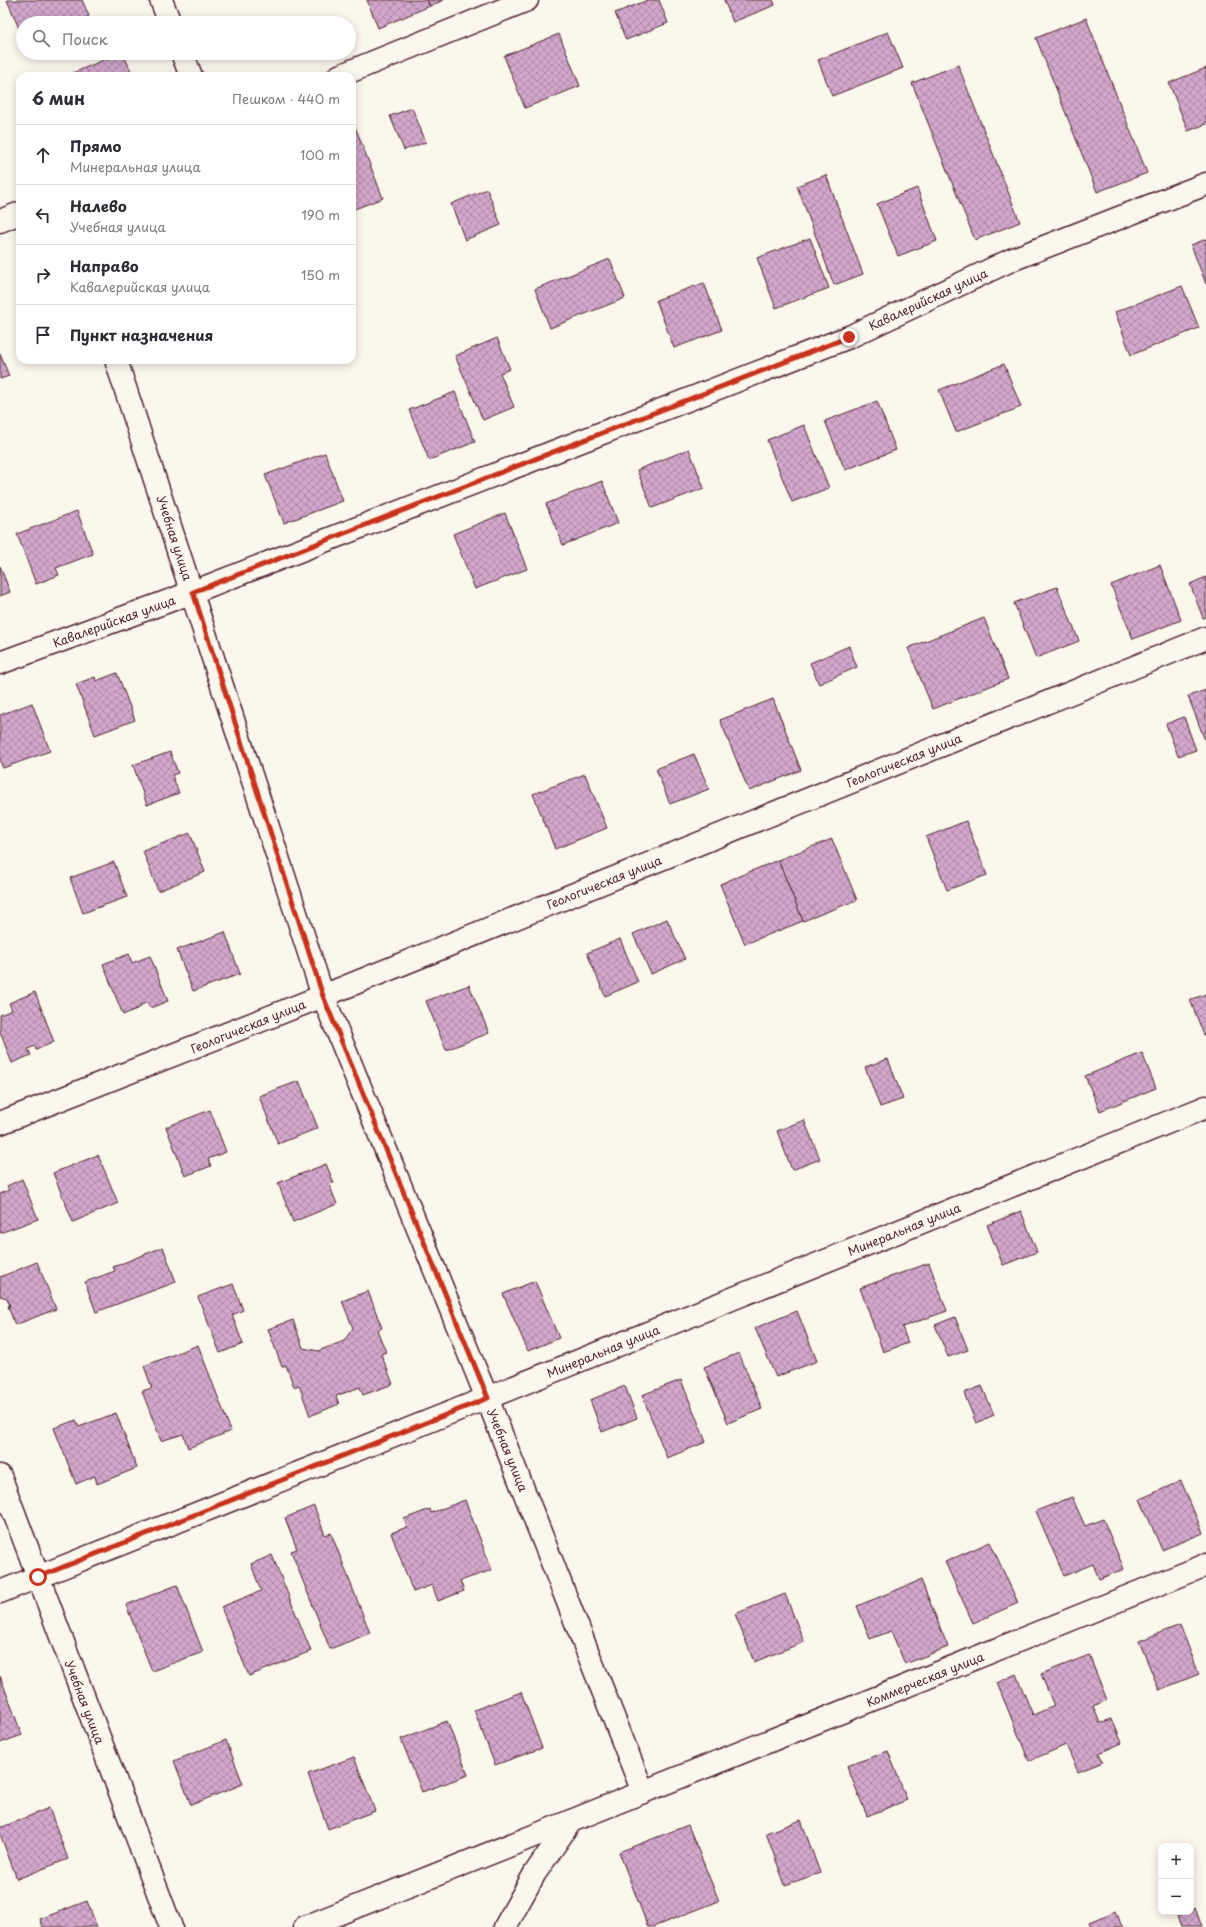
<!DOCTYPE html>
<html lang="ru">
<head>
<meta charset="utf-8">
<style>
	:root { --surface:#fff; --page:#f7f7f7; --text:#2b2b33; --muted:#7c7c81; --line:#e1e1e2 }
	body { margin:0; font-family:"Playpen Sans",sans-serif; background:var(--page); color:var(--text) }
	.controls { position:absolute; right:12px; bottom:12px; display:grid; overflow:hidden; border-radius:8px; box-shadow:0 2px 10px #0003 }
	.controls button { width:36px; height:36px; display:grid; place-items:center; padding:0; border:0; border-bottom:1px solid var(--line); background:var(--surface); color:var(--text); font:20px sans-serif }
	.stop { position:absolute; width:12px; height:12px; margin:-9px; border:3px solid #c8321e; border-radius:50%; background:#fff }
	.stop.end { background:#c8321e; border-color:#fff; box-shadow:0 1px 4px #0008 }
	.list { margin:0; padding:0; list-style:none }
	h2 { display:flex; justify-content:space-between; align-items:center; height:52px; margin:0; padding:0 16px; font-size:17px }
	h2 small { font-size:13px; font-weight:400; color:var(--muted) }
	.list li { display:grid; grid-template-columns:26px 1fr auto; gap:12px; align-items:center; box-sizing:border-box; height:60px; padding:0 16px; border-top:1px solid var(--line) }
	.list b { display:block; font-size:15px; white-space:nowrap }
	.list p { margin:0; font-size:13px; white-space:nowrap; color:var(--muted) }
	.list em { font-size:13px; font-style:normal; color:var(--muted) }
	.icon { flex:none; width:22px; height:22px; fill:none; stroke:currentColor; stroke-width:2; stroke-linecap:round; stroke-linejoin:round }
	.map { position:relative; flex:none; width:1206px; height:1927px; overflow:hidden }
	.search { position:absolute; background:var(--surface); box-shadow:0 2px 10px #0003; left:16px; top:16px; width:340px; height:44px; display:flex; align-items:center; gap:10px; box-sizing:border-box; padding:0 14px; border-radius:22px; color:var(--muted); font-size:15px }
	.panel { position:absolute; background:var(--surface); box-shadow:0 2px 10px #0003; left:16px; top:72px; width:340px; height:292px; border-radius:12px }
	.map>svg:first-child { display:block }
</style>
</head>
<body>
<div class="map">
<svg width="1206" height="1927" viewBox="0 0 1206 1927">
	<defs>
		<pattern id="building-cross-hatch" width="8" height="8" patternUnits="userSpaceOnUse"><rect width="8" height="8" fill="#d2a8cd"/><path d="M0 0l8 8M0 8l8-8" fill="none" stroke="#ac88a7"/></pattern>
	</defs>
	<rect width="100%" height="100%" fill="#fbf7ec"/>
	<filter id="ink" filterUnits="userSpaceOnUse"><feTurbulence type="fractalNoise" baseFrequency=".025" numOctaves="2"/><feDisplacementMap in="SourceGraphic" scale="8" xChannelSelector="R" yChannelSelector="G"/><feConvolveMatrix kernelMatrix="1 2 1 2 8 2 1 2 1" color-interpolation-filters="sRGB"/></filter>
	<g filter="url(#ink)">
		<g fill="url(#building-cross-hatch)" stroke="#4a1f2b">
			<path d="M7,0H82L89,16L73,23H23V38Z"/>
			<path d="M367,0H427L430,6L378,28Z"/>
			<path d="M427,0H444L430,6Z"/>
			<path d="M648,0H659L668,23L626,40L615,13Z"/>
			<path d="M724,0H773L775,5L733,22Z"/>
			<path d="M1086,18L1147,173L1097,192L1036,38Z"/>
			<path d="M888,32L903,68L832,96L818,60Z"/>
			<path d="M559,34L580,86L525,108L504,56Z"/>
			<path d="M120,53H123L133,76H66Z"/>
			<path d="M958,65L1020,222L975,240L912,83Z"/>
			<path d="M1206,68V124L1188,131L1169,83Z"/>
			<path d="M412,108L426,142L404,150L390,116Z"/>
			<path d="M352,119L383,198L352,210Z"/>
			<path d="M826,175L863,274L834,285L797,186Z"/>
			<path d="M917,188L937,241L898,256L877,204Z"/>
			<path d="M487,189L501,225L465,240L451,204Z"/>
			<path d="M810,238L829,288L776,308L757,258Z"/>
			<path d="M1206,239V284L1191,245Z"/>
			<path d="M610,259L625,298L550,328L535,289Z"/>
			<path d="M704,283L722,330L674,348L656,300Z"/>
			<path d="M1182,286L1199,328L1131,355L1115,312Z"/>
			<path d="M497,338L510,369L500,373L514,407L483,420L455,356Z"/>
			<path d="M0,354L9,376L0,379Z"/>
			<path d="M1004,364L1021,407L956,432L939,390Z"/>
			<path d="M455,392L475,442L429,460L409,410Z"/>
			<path d="M877,401L896,450L845,470L825,421Z"/>
			<path d="M804,425L829,488L792,502L767,440Z"/>
			<path d="M689,449L704,488L652,508L637,470Z"/>
			<path d="M325,453L343,501L284,523L265,475Z"/>
			<path d="M602,481L618,523L563,545L546,504Z"/>
			<path d="M77,511L93,554L56,568L59,575L36,584L17,534Z"/>
			<path d="M505,513L527,569L475,589L453,534Z"/>
			<path d="M1160,565L1181,620L1133,639L1111,585Z"/>
			<path d="M0,566L10,592L0,596Z"/>
			<path d="M1206,577V617L1203,618L1190,584Z"/>
			<path d="M1057,587L1079,641L1036,658L1014,603Z"/>
			<path d="M984,618L1008,679L933,709L908,648Z"/>
			<path d="M849,646L857,667L819,684L810,663Z"/>
			<path d="M117,673L135,720L95,735L76,684L95,677L96,681Z"/>
			<path d="M1206,690V743L1188,696Z"/>
			<path d="M773,699L801,770L749,791L720,720Z"/>
			<path d="M32,703L50,751L3,768L0,761V715Z"/>
			<path d="M1184,717L1196,750L1178,756L1166,724Z"/>
			<path d="M170,752L178,773L172,775L179,793L147,805L133,765Z"/>
			<path d="M694,754L709,789L670,804L656,769Z"/>
			<path d="M585,774L607,828L555,849L533,794Z"/>
			<path d="M966,821L987,875L947,890L926,837Z"/>
			<path d="M190,833L205,872L158,891L143,851Z"/>
			<path d="M832,839L857,900L803,921L778,860Z"/>
			<path d="M778,860L803,921L745,944L720,884Z"/>
			<path d="M114,862L127,897L83,913L70,878Z"/>
			<path d="M667,919L685,959L651,974L633,934Z"/>
			<path d="M225,932L240,974L193,991L177,950Z"/>
			<path d="M620,939L638,982L605,996L587,953Z"/>
			<path d="M129,954L132,963L150,956L168,1001L150,1008L147,1003L140,1005L141,1007L123,1015L103,964Z"/>
			<path d="M469,985L489,1033L446,1050L426,1001Z"/>
			<path d="M35,992L54,1042L36,1050L35,1046L28,1049L31,1055L12,1063L0,1032V1015L12,1010L9,1003Z"/>
			<path d="M1206,994V1034L1204,1035L1190,1000Z"/>
			<path d="M1142,1053L1156,1088L1100,1111L1085,1076Z"/>
			<path d="M888,1059L903,1099L880,1107L865,1067Z"/>
			<path d="M299,1081L318,1128L278,1144L259,1096Z"/>
			<path d="M210,1110L226,1152L208,1159L211,1166L185,1176L166,1127Z"/>
			<path d="M804,1120L820,1159L792,1170L777,1131Z"/>
			<path d="M98,1155L118,1203L73,1222L53,1173Z"/>
			<path d="M326,1164L334,1183L329,1184L337,1204L293,1222L278,1183Z"/>
			<path d="M22,1179L38,1219L0,1233V1194L9,1190L7,1186Z"/>
			<path d="M1021,1211L1037,1252L1003,1265L987,1225Z"/>
			<path d="M163,1247L176,1282L96,1312L85,1282L115,1271L113,1267Z"/>
			<path d="M37,1262L56,1309L15,1325L8,1306H10L7,1298L0,1296V1277Z"/>
			<path d="M929,1263L947,1311L902,1327L908,1343L883,1352L860,1288Z"/>
			<path d="M535,1281L559,1338L528,1351L503,1294Z"/>
			<path d="M233,1284L243,1310L232,1315L243,1344L220,1353L198,1297Z"/>
			<path d="M368,1291L382,1328L377,1330L386,1352L381,1354L393,1384L363,1395L360,1387L336,1396L339,1404L310,1416L299,1385L294,1387L286,1365L282,1367L268,1329L293,1320L303,1348L318,1351L344,1341L353,1328L342,1301Z"/>
			<path d="M797,1311L817,1361L776,1377L755,1328Z"/>
			<path d="M955,1317L968,1350L948,1357L935,1325Z"/>
			<path d="M198,1345L231,1431L188,1448L183,1434L161,1441L142,1391L152,1388L144,1366Z"/>
			<path d="M739,1353L762,1409L728,1423L704,1367Z"/>
			<path d="M681,1380L706,1442L667,1458L642,1395Z"/>
			<path d="M625,1386L637,1418L602,1432L590,1400Z"/>
			<path d="M982,1386L994,1415L976,1423L964,1393Z"/>
			<path d="M116,1413L137,1468L97,1484L95,1476L76,1484L54,1428L76,1420L79,1427Z"/>
			<path d="M1181,1481L1203,1533L1162,1550L1140,1499Z"/>
			<path d="M1072,1497L1085,1526L1103,1519L1124,1569L1099,1579L1093,1564L1064,1576L1036,1511Z"/>
			<path d="M465,1500L492,1570L460,1581L464,1591L438,1601L432,1585L413,1592L391,1533L407,1527L404,1519L430,1509L431,1513Z"/>
			<path d="M314,1506L325,1535L331,1533L370,1633L330,1649L291,1551L297,1549L285,1518Z"/>
			<path d="M990,1542L1018,1603L973,1623L945,1562Z"/>
			<path d="M272,1555L311,1651L249,1676L221,1607L261,1591L251,1564Z"/>
			<path d="M921,1580L948,1647L905,1664L891,1631L870,1639L857,1606Z"/>
			<path d="M177,1585L203,1652L152,1671L126,1605Z"/>
			<path d="M785,1594L804,1642L754,1662L735,1614Z"/>
			<path d="M1180,1625L1199,1674L1159,1690L1139,1641Z"/>
			<path d="M1089,1655L1107,1700L1093,1706L1100,1723L1112,1719L1122,1743L1099,1753L1103,1762L1078,1772L1066,1745L1029,1761L997,1683L1016,1674L1033,1715L1054,1706L1041,1674Z"/>
			<path d="M0,1676L22,1735L0,1743Z"/>
			<path d="M521,1692L542,1748L495,1765L474,1710Z"/>
			<path d="M447,1721L468,1775L422,1792L401,1739Z"/>
			<path d="M226,1740L243,1784L191,1805L174,1761Z"/>
			<path d="M888,1751L907,1800L867,1816L847,1766Z"/>
			<path d="M354,1757L375,1811L328,1829L308,1774Z"/>
			<path d="M49,1808L68,1859L17,1879L0,1834V1828Z"/>
			<path d="M801,1820L820,1873L785,1885L766,1833Z"/>
			<path d="M688,1825L719,1901L653,1927H648L619,1852Z"/>
			<path d="M87,1901L97,1927H43L40,1919Z"/>
			<path d="M1195,1908L1202,1927H1181L1177,1915L1185,1912H1191V1910Z"/>
			<path d="M1116,1911L1122,1927H1091L1089,1922Z"/>
		</g>
		<g fill="none" stroke-linecap="round" stroke-linejoin="round">
			<g stroke="#4a1f2b" stroke-width="25">
				<g id="minor">
					<path d="M161,0L170,23"/>
					<path d="M182,53L191,76"/>
					<path d="M339,76L527,0"/>
					<path d="M0,221L20,213"/>
					<path d="M116,360L323,996L487,1398L643,1792"/>
					<path d="M0,663L193,592L849,337L1011,260L1206,184"/>
					<path d="M0,1123L323,996L1206,638"/>
					<path d="M0,1476L171,1927"/>
					<path d="M0,1592L487,1398L1206,1107"/>
					<path d="M305,1927L571,1821"/>
					<path d="M505,1927L535,1873L571,1821L1206,1565"/>
				</g>
			</g>
			<use href="#minor" stroke="#fbf7ec" stroke-width="22"/>
		</g>
	</g>
	<g fill="none" stroke-linecap="round" stroke-linejoin="round" filter="url(#ink)">
		<path stroke="#c8321e" stroke-width="5" d="M38,1577L488,1398L323,996L193,592L849,337"/>
	</g>
	<g text-anchor="middle" dominant-baseline="central" stroke-width="3.5" stroke-linejoin="round" paint-order="stroke">
		<g font-size="12" fill="#4a1f2b" stroke="#fbf7ec">
			<text transform="translate(928 299) rotate(-25)">Кавалерийская улица</text>
			<text transform="translate(175 538) rotate(72)">Учебная улица</text>
			<text transform="translate(114 621) rotate(-20)">Кавалерийская улица</text>
			<text transform="translate(904 760) rotate(-22)">Геологическая улица</text>
			<text transform="translate(604 882) rotate(-22)">Геологическая улица</text>
			<text transform="translate(248 1026) rotate(-22)">Геологическая улица</text>
			<text transform="translate(904 1229) rotate(-22)">Минеральная улица</text>
			<text transform="translate(603 1351) rotate(-22)">Минеральная улица</text>
			<text transform="translate(508 1450) rotate(68)">Учебная улица</text>
			<text transform="translate(925 1679) rotate(-22)">Коммерческая улица</text>
			<text transform="translate(85 1702) rotate(69)">Учебная улица</text>
		</g>
	</g>
</svg>
<div class="controls">
<button>+</button>
<button>−</button>
</div>
<div class="stop" style="left:38px;top:1577px"></div>
<div class="stop end" style="left:849px;top:337px"></div>
<div class="search"><svg class="icon" aria-label="search" viewBox="0 0 24 24"><circle cx="10" cy="10" r="6"/><path d="M15 15l6 6"/></svg>Поиск</div>
<section class="panel">
<h2>6 мин<small>Пешком · 440 m</small></h2>
<ul class="list">
<li><svg class="icon" aria-label="ahead" viewBox="0 0 24 24"><path d="M12 20V5M6 11l6-6 6 6"/></svg><div><b>Прямо</b><p>Минеральная улица</p></div><em>100 m</em></li>
<li><svg class="icon" aria-label="left" viewBox="0 0 24 24"><path d="M17 20v-9H6M10 6l-5 5 5 5"/></svg><div><b>Налево</b><p>Учебная улица</p></div><em>190 m</em></li>
<li><svg class="icon" aria-label="right" viewBox="0 0 24 24"><path d="M7 20v-9h11M14 6l5 5-5 5"/></svg><div><b>Направо</b><p>Кавалерийская улица</p></div><em>150 m</em></li>
<li><svg class="icon" aria-label="arrive" viewBox="0 0 24 24"><path d="M6 21V4h12l-3 4 3 4H6"/></svg><div><b>Пункт назначения</b></div></li>
</ul>
</section>
</div>
</body>
</html>
